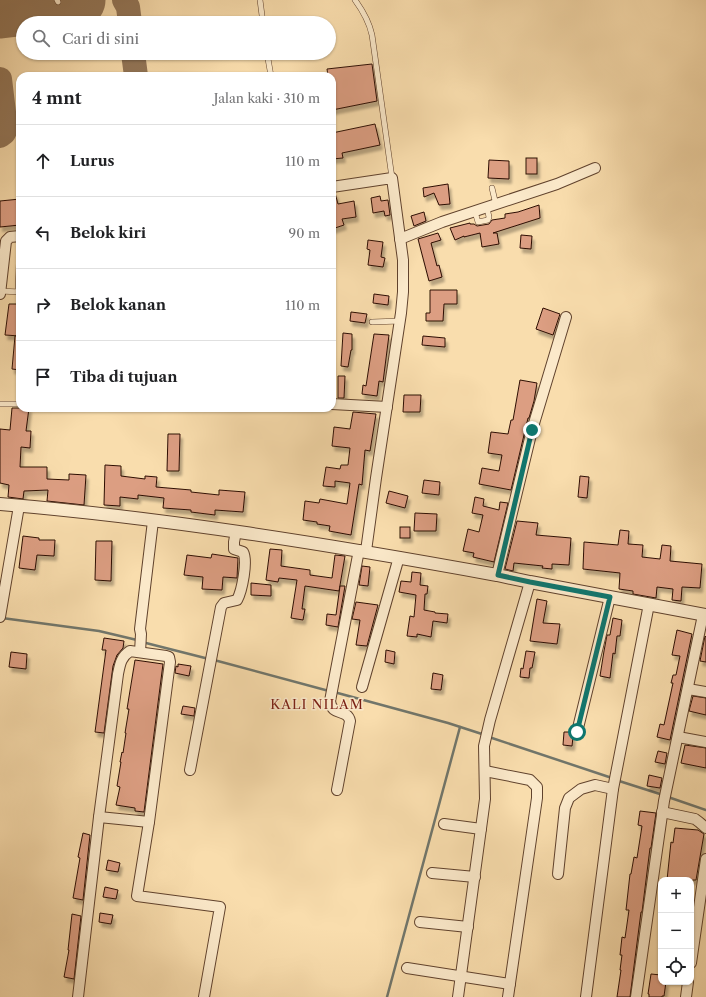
<!DOCTYPE html>
<html lang="id">
<head>
<meta charset="utf-8">
<style>
	:root { --surface:#fff; --page:#f2f2f2; --text:#202124; --muted:#757577; --line:#e0e0e0 }
	body { margin:0; font-family:"Libre Caslon Text",serif; background:var(--page); color:var(--text) }
	.controls { position:absolute; right:12px; bottom:12px; display:grid; overflow:hidden; border-radius:8px; box-shadow:0 1px 3px #0004 }
	.controls button { width:36px; height:36px; display:grid; place-items:center; padding:0; border:0; border-bottom:1px solid var(--line); background:var(--surface); color:var(--text); font:20px sans-serif }
	.stop { position:absolute; width:12px; height:12px; margin:-9px; border:3px solid #0f766e; border-radius:50%; background:#fff }
	.stop.end { background:#0f766e; border-color:#fff; box-shadow:0 1px 4px #0008 }
	.list { margin:0; padding:0; list-style:none }
	h2 { display:flex; justify-content:space-between; align-items:center; height:52px; margin:0; padding:0 16px; font-size:17px }
	h2 small { font-size:13px; font-weight:400; color:var(--muted) }
	.list li { display:grid; grid-template-columns:26px 1fr auto; gap:12px; align-items:center; box-sizing:border-box; height:72px; padding:0 16px; border-top:1px solid var(--line) }
	.list b { display:block; font-size:15px; white-space:nowrap }
	.list em { font-size:13px; font-style:normal; color:var(--muted) }
	.icon { flex:none; width:22px; height:22px; fill:none; stroke:currentColor; stroke-width:2; stroke-linecap:round; stroke-linejoin:round }
	.map { position:relative; flex:none; width:706px; height:997px; overflow:hidden }
	.search { position:absolute; background:var(--surface); box-shadow:0 1px 3px #0004; left:16px; top:16px; width:320px; height:44px; display:flex; align-items:center; gap:10px; box-sizing:border-box; padding:0 14px; border-radius:22px; color:var(--muted); font-size:15px }
	.panel { position:absolute; background:var(--surface); box-shadow:0 1px 3px #0004; left:16px; top:72px; width:320px; height:340px; border-radius:12px }
	.map>svg:first-child { display:block }
</style>
</head>
<body>
<div class="map">
<svg width="706" height="997" viewBox="0 0 706 997">
	<defs>
		<filter id="shadow"><feDropShadow dx="2.5" dy="4.5" stdDeviation="1" flood-color="#0004"/></filter>
	</defs>
	<rect width="100%" height="100%" fill="#f9ddad"/>
	<filter id="stains"><feTurbulence type="fractalNoise" baseFrequency=".005" numOctaves="4"/><feColorMatrix values="0 0 0 0 .2 0 0 0 0 .09 0 0 0 0 .02 0 0 0 .5 -.17"/></filter>
	<radialGradient id="worn" r=".72"><stop offset=".6" stop-color="#630" stop-opacity="0"/><stop offset="1" stop-color="#630" stop-opacity=".3"/></radialGradient>
	<g fill="none" stroke-linecap="round" stroke-linejoin="round">
		<g stroke="#71766b" stroke-width="2.5">
			<path d="M2,618L99,631L137,640"/>
			<path d="M142,642L209,659"/>
			<path d="M214,660L329,691"/>
			<path d="M334,692L448,723L485,735"/>
			<path d="M489,737L612,778"/>
			<path d="M616,780L663,795"/>
			<path d="M668,797L706,810"/>
			<path d="M387,997L460,727"/>
		</g>
		<g stroke="#937658" stroke-width="24">
			<path d="M124,0L128,7L130,23"/>
			<path d="M0,11L2,8"/>
			<path d="M133,53L136,76"/>
			<path d="M0,79L6,129L4,133L0,136"/>
		</g>
		<path stroke="#937658" stroke-width="59" d="M0,9L76,0"/>
	</g>
	<g fill="#dc9e82" stroke="#2d0e02" filter="url(#shadow)">
		<path d="M372,64L377,101L332,110V76H328L327,69Z"/>
		<path d="M375,124L380,145L342,153L343,158L332,159V133Z"/>
		<rect x="526" y="158" width="11" height="16"/>
		<path d="M489,160L509,161V179L488,178Z"/>
		<path d="M448,184L450,204L439,205L434,193L424,197L423,188Z"/>
		<path d="M332,193H335L338,204L354,201L356,217L342,219L344,225L332,229Z"/>
		<path d="M380,196L381,201L388,200L390,215L385,216L384,211L373,213L371,198Z"/>
		<path d="M20,199V225L0,227V201Z"/>
		<path d="M539,205L540,218L493,233H497L499,244L482,247L480,233L464,237V236L455,240L450,228L470,223V224H474L477,226L489,224L492,220L505,218V214L518,212Z"/>
		<path d="M424,212L426,221L414,226L411,216Z"/>
		<path d="M438,233L441,240L431,243L437,266L439,265L442,277L429,281L418,239Z"/>
		<path d="M521,235L532,236L531,249L520,248Z"/>
		<path d="M368,240L383,242L381,257L385,258L383,267L368,265L370,250L367,249Z"/>
		<path d="M430,290H457V304H444L443,321H426V313H430Z"/>
		<path d="M374,294L389,296L388,305L373,303Z"/>
		<path d="M9,304H20V336L5,335Z"/>
		<path d="M543,308L560,314L553,335L536,329Z"/>
		<path d="M351,312L367,314L365,323L350,321Z"/>
		<path d="M343,333L352,334V350H351L348,367L341,366Z"/>
		<path d="M374,334L389,335L383,382L379,381L377,396L362,394L363,385L366,386Z"/>
		<path d="M15,336H20V370L12,369Z"/>
		<path d="M423,336L445,338V347L422,345Z"/>
		<path d="M338,376H345L344,398H338Z"/>
		<path d="M520,380L537,383L534,401L529,418H528L511,490L479,484L482,468L499,471L502,455L488,453L491,432L508,434L511,420H513Z"/>
		<path d="M404,395H421L420,412H403Z"/>
		<path d="M12,408H29L26,431H31L30,448L21,447L20,467H47V479L69,480V474L86,475L84,505L47,501L48,490L24,491L23,499L8,497L9,485L0,483V429L10,430Z"/>
		<path d="M353,412L376,414L370,451L365,450L362,485L359,484L351,535L329,531L330,526L317,524V522L303,520L305,501L319,503L320,499L347,504L350,483L335,481V487L323,486L326,467L340,469L341,465H348L350,448L332,446L334,427L350,429Z"/>
		<path d="M168,434H180L179,471H167Z"/>
		<path d="M105,465L121,466V476L145,479V476L157,477L156,487L191,490V492L219,495V490L245,492L243,512L215,510V515L191,512V510L163,508L164,498L138,495V499L120,497V506L104,505Z"/>
		<path d="M580,476L589,477L587,498L578,497Z"/>
		<path d="M424,480L440,482L439,495L422,493Z"/>
		<path d="M389,491L408,496L405,508L386,503Z"/>
		<path d="M475,497L484,499L483,506L499,510L500,502L508,503L494,562L473,557L474,553L463,551L468,529L479,532L483,515L472,513Z"/>
		<path d="M415,513L437,514L436,531H414Z"/>
		<path d="M517,521L538,523L536,535L571,538L569,565L552,564V569L542,568L543,566L514,563L513,571L505,569Z"/>
		<rect x="400" y="527" width="10" height="11"/>
		<path d="M620,530L629,531L628,544L643,545L642,557L660,559L662,545L671,546L670,561L702,564L700,588L682,587L681,601L672,600L673,589L657,587L656,598L633,594V591L619,589L620,573L583,569L584,542L618,545Z"/>
		<path d="M23,536L39,538V540H55L54,556L37,555L35,570L19,568Z"/>
		<path d="M96,541H112L111,581L95,580Z"/>
		<path d="M270,549L282,550L281,566L310,570V575L332,578L335,555L345,556L339,591L305,586L302,609H305L303,620L291,618L297,580L279,578L278,582L266,580Z"/>
		<path d="M212,554L238,558L237,578L223,577L222,590L202,589L203,577L184,575L187,555L211,558Z"/>
		<path d="M362,566L370,567L368,586L359,585Z"/>
		<path d="M412,572L421,573L420,585L428,586L427,594H425L424,610L435,612V613L448,614L447,623L433,621L431,637L417,634V637L407,636L410,616L414,617L416,595L399,592L401,581L411,582Z"/>
		<path d="M251,583L271,585V596L251,595Z"/>
		<path d="M340,586H345L338,627L326,625L327,614L336,615Z"/>
		<path d="M537,599L547,601L543,623L560,624L557,644L530,641Z"/>
		<path d="M356,602L378,605L367,646L356,645L360,620L352,619Z"/>
		<path d="M613,618L622,620L620,636H617L615,654L613,653L610,678L600,676L604,651L607,635H610Z"/>
		<path d="M677,630L692,634L670,740L657,737L660,724L664,725L673,683H671L673,675H676L680,656L672,655Z"/>
		<path d="M705,636L706,637V662L700,661Z"/>
		<path d="M104,638L124,641L123,648L117,655L113,666L104,733L95,732L106,650H102Z"/>
		<path d="M386,650L395,652L394,664L385,662Z"/>
		<path d="M526,651L535,652L532,668H530L529,678L520,677L521,668L523,669Z"/>
		<path d="M11,652L27,654L26,669L9,667Z"/>
		<path d="M135,660L163,664L144,812L135,811V808L116,805L120,787L117,786L121,762H120L122,752L123,753L126,733H125L129,709H127Z"/>
		<path d="M178,664L191,666L189,676L175,673L176,666L178,667Z"/>
		<path d="M433,673L443,675L441,690L431,689Z"/>
		<path d="M693,696L706,698V715L689,711Z"/>
		<path d="M183,706L195,708L194,716L181,714Z"/>
		<path d="M564,732H571L573,737L572,746L563,745Z"/>
		<path d="M685,745L706,748V768L681,763Z"/>
		<path d="M658,751L667,753L665,764L655,762Z"/>
		<path d="M649,775L662,778L660,788L647,786Z"/>
		<path d="M640,811L656,813L651,848H650L642,912H641L630,997H617L621,970H620L622,955H620L622,937L625,938L629,910H626L630,874H631L634,857L637,858L642,826L638,825Z"/>
		<path d="M675,828L698,830L704,834L696,880H667L671,842L673,843Z"/>
		<path d="M83,833L90,835L83,900L73,898L80,858L78,857Z"/>
		<path d="M108,860L120,863L118,872L106,870Z"/>
		<path d="M105,887L118,890L116,899L103,897Z"/>
		<path d="M100,913L113,915L111,924L99,922Z"/>
		<path d="M72,914L81,916L74,979L64,977L69,950H68Z"/>
		<path d="M651,974L661,975V982H666L664,996H662V997H649V994H648Z"/>
	</g>
	<g fill="none" stroke-linecap="round" stroke-linejoin="round">
		<g stroke="#60422d" stroke-width="6">
			<g id="service">
				<path d="M57,0L58,2"/>
				<path d="M260,0L263,23"/>
				<path d="M355,0C363,11 369,21 372,35L392,178"/>
				<path d="M267,53L271,76"/>
				<path d="M492,188L496,205"/>
				<path d="M475,212L478,222L488,220L489,217L487,208"/>
				<path d="M0,291L20,292"/>
				<path d="M18,292L20,236"/>
				<path d="M372,322L400,321"/>
				<path d="M0,404H20"/>
			</g>
		</g>
		<g stroke="#60422d" stroke-width="12">
			<g id="minor">
				<path d="M332,187L392,178L403,260V292L401,313L376,478L366,551"/>
				<path d="M400,239L442,222L557,184L595,168"/>
				<path d="M0,294L6,241L10,237L20,236"/>
				<path d="M332,404L387,407"/>
				<path d="M497,575L532,430L566,317"/>
				<path d="M0,617L19,506"/>
				<path d="M140,652L141,634L140,629L153,521"/>
				<path d="M362,687L399,557"/>
				<path d="M688,689L706,692"/>
				<path d="M577,732L610,597"/>
				<path d="M678,737L706,742"/>
				<path d="M190,770L221,607L224,603L237,600C242,591 248,561 243,552L234,549V542L236,531"/>
				<path d="M485,771L530,780L537,787V798L508,997"/>
				<path d="M337,790L350,721C347,708 332,717 330,701L359,550"/>
				<path d="M662,812L695,819L699,822L706,828"/>
				<path d="M99,817L149,822"/>
				<path d="M444,824L481,829"/>
				<path d="M432,873L475,877"/>
				<path d="M558,874L565,808L569,798L581,789L595,785L613,789"/>
				<path d="M420,922L468,927"/>
				<path d="M691,963L706,859"/>
				<path d="M407,968L510,984"/>
				<path d="M78,997L99,817L118,674C120,664 121,657 130,651L166,656L169,657L170,662L149,822L137,896L220,907L204,997"/>
				<path d="M458,997L485,799L484,746L490,720L530,582"/>
				<path d="M586,997L613,789L649,604"/>
				<path d="M636,997L664,801L703,615"/>
				<path d="M686,997L688,982"/>
			</g>
		</g>
		<g stroke="#60422d" stroke-width="14">
			<path id="tertiary" d="M0,504C167,518 332,545 497,575L530,582L706,615"/>
		</g>
		<use href="#service" stroke="#fbe9ca" stroke-width="5"/>
		<use href="#minor" stroke="#fbe9ca" stroke-width="10"/>
		<use href="#tertiary" stroke="#fbe9ca" stroke-width="12"/>
	</g>
	<g fill="none" stroke-linecap="round" stroke-linejoin="round">
		<path stroke="#0f766e" stroke-width="5" d="M532,430L498,575L530,582L610,597L577,732"/>
	</g>
	<g text-anchor="middle" dominant-baseline="central" stroke-width="3" stroke-linejoin="round" paint-order="stroke">
		<g font-size="13" letter-spacing="1" fill="#7a1f14" stroke="#fbe9ca">
			<text x="317" y="704">KALI NILAM</text>
		</g>
	</g>
	<rect width="100%" height="100%" filter="url(#stains)"/>
	<rect width="100%" height="100%" fill="url(#worn)"/>
</svg>
<div class="controls">
<button>+</button>
<button>−</button>
<button><svg class="icon" aria-label="locate" viewBox="0 0 24 24"><circle cx="12" cy="12" r="6"/><path d="M12 2v4M12 18v4M2 12h4M18 12h4"/></svg></button>
</div>
<div class="stop" style="left:577px;top:732px"></div>
<div class="stop end" style="left:532px;top:430px"></div>
<div class="search"><svg class="icon" aria-label="search" viewBox="0 0 24 24"><circle cx="10" cy="10" r="6"/><path d="M15 15l6 6"/></svg>Cari di sini</div>
<section class="panel">
<h2>4 mnt<small>Jalan kaki · 310 m</small></h2>
<ul class="list">
<li><svg class="icon" aria-label="ahead" viewBox="0 0 24 24"><path d="M12 20V5M6 11l6-6 6 6"/></svg><div><b>Lurus</b></div><em>110 m</em></li>
<li><svg class="icon" aria-label="left" viewBox="0 0 24 24"><path d="M17 20v-9H6M10 6l-5 5 5 5"/></svg><div><b>Belok kiri</b></div><em>90 m</em></li>
<li><svg class="icon" aria-label="right" viewBox="0 0 24 24"><path d="M7 20v-9h11M14 6l5 5-5 5"/></svg><div><b>Belok kanan</b></div><em>110 m</em></li>
<li><svg class="icon" aria-label="arrive" viewBox="0 0 24 24"><path d="M6 21V4h12l-3 4 3 4H6"/></svg><div><b>Tiba di tujuan</b></div></li>
</ul>
</section>
</div>
</body>
</html>
